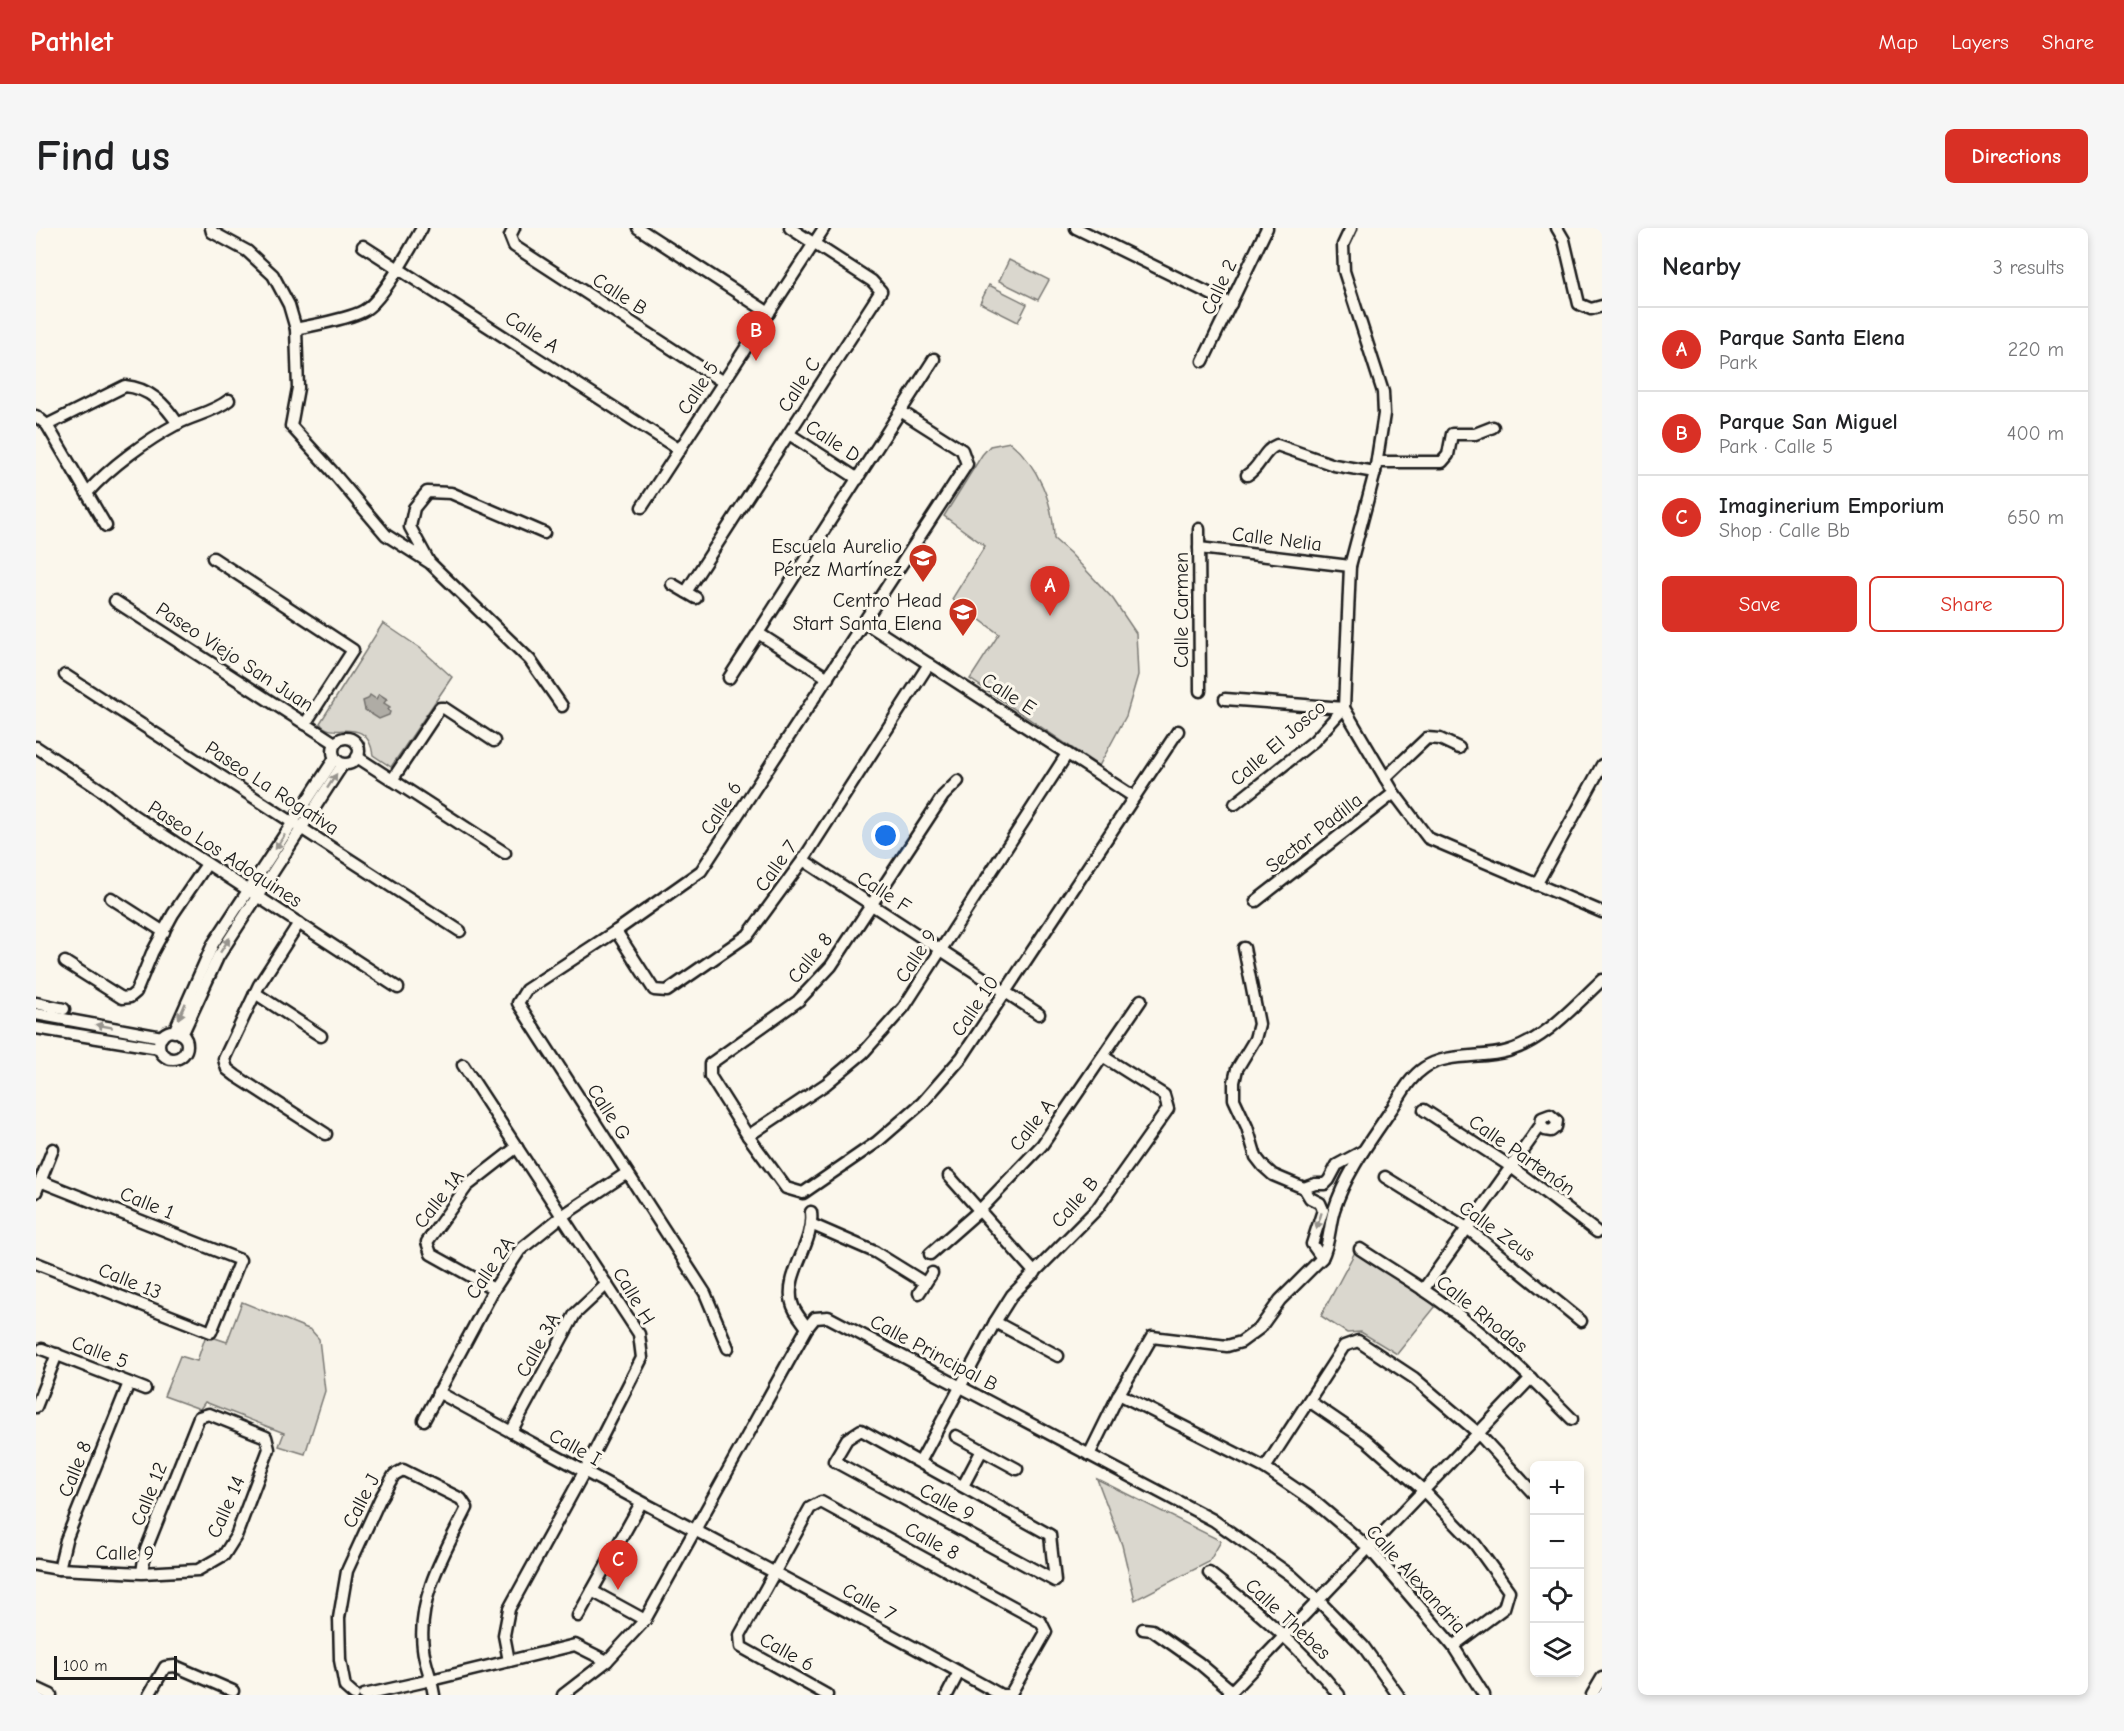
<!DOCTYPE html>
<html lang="en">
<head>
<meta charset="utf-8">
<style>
	:root { --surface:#fff; --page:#f6f6f6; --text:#202124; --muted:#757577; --line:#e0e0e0; --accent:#d93025 }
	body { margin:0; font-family:"Comic Neue",sans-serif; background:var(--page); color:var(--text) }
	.controls { position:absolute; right:18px; bottom:18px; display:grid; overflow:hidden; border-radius:9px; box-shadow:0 3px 9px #0003 }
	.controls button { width:54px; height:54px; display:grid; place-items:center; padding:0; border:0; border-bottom:2px solid var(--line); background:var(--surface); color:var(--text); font:30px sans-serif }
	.scale { position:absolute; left:18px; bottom:15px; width:123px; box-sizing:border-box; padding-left:6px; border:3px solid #1c1c1c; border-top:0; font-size:16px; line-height:21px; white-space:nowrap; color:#1c1c1c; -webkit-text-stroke:4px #fbf7ec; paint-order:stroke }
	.you { position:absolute; left:850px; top:608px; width:21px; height:21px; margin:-15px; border:4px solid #fff; border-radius:50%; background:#1a73e8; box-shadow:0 0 0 9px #1a73e833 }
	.badge { display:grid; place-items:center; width:39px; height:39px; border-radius:50%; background:var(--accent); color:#fff; font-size:20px; font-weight:700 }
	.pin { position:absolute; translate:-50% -50px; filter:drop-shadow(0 2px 3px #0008) }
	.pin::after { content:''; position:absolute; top:32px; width:21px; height:18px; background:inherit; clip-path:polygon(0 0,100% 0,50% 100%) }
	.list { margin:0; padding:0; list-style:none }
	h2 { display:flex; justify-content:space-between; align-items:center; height:78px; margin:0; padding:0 24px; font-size:26px }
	h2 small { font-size:20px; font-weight:400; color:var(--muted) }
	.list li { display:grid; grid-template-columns:39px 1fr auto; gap:18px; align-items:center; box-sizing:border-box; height:84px; padding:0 24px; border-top:2px solid var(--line) }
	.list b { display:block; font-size:22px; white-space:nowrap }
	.list p { margin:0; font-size:20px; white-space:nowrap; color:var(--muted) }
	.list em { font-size:20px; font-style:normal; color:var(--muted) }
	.actions { display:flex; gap:12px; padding:18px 24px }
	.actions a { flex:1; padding:14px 0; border:2px solid var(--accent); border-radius:9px; text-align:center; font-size:21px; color:var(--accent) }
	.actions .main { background:var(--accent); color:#fff }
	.icon { flex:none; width:33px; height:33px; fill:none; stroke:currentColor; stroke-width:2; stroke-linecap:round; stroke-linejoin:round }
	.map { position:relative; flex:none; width:1566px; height:1467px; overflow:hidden; border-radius:9px }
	header { display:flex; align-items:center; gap:36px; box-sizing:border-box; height:84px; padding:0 30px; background:var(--accent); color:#fff }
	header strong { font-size:28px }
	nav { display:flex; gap:33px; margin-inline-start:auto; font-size:21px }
	.intro { display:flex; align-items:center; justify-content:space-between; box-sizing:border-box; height:144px; padding:0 36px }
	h1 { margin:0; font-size:42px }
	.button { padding:15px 27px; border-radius:9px; background:var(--accent); color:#fff; font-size:21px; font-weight:700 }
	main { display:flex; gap:36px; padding:0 36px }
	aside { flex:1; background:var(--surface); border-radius:9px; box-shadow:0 3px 9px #0003 }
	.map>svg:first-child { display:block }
</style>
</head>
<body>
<header>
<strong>Pathlet</strong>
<nav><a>Map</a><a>Layers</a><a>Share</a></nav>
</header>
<div class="intro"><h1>Find us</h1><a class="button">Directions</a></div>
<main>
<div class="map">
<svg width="1566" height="1467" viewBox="0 0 1566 1467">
	<rect width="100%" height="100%" fill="#fbf7ec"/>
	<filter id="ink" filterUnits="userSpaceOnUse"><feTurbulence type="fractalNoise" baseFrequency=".0167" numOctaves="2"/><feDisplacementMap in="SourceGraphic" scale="12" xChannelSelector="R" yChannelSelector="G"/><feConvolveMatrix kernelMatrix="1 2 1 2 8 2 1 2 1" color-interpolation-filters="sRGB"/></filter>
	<g filter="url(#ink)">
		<g fill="#dad7ce" stroke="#7b7a75" stroke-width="1.5">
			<path d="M973,32L1013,52L1002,72L963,53Z"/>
			<path d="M953,57L991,76L982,94L944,75Z"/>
			<path d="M974,214C1002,237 1018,276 1018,311L1034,325L1077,371L1100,405L1102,447L1090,488L1063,538L934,451L963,406L916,371L949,318L908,288L946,227L954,218Z"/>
			<path d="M347,395L384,420L416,449L355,539L337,527C331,485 295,514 284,495Z"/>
			<path d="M1319,1024L1400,1078L1361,1126L1325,1104L1311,1105L1285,1088Z"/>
			<path d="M206,1074L275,1102L283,1111L289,1163L269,1226L243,1218L248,1205L169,1174L164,1181L128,1168L144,1128L161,1133L170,1107L191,1114Z"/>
			<path d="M1061,1251L1185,1313L1173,1334L1099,1372L1086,1317Z"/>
		</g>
		<path fill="#afaca5" stroke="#74726e" stroke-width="1.5" d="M343,466L351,471L348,475L354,479L352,482L354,484L353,487L343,491L329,482L327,473L332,471L334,467L340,471Z"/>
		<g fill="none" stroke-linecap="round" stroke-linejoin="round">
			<g stroke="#1c1c1c" stroke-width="15">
				<g id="minor">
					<path d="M175,0L176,4L211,23L237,47L253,77L260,101L262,160L255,198L295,242L350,307L394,335L494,432L526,478"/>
					<path d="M478,0L474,8L478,18L687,154"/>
					<path d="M602,0L733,85"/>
					<path d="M1040,0L1195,76"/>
					<path d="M1315,0L1307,17L1308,43L1347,164L1348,186L1339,244L1314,338L1308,480L1358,565L1392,610L1566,684"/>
					<path d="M1521,0L1528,12L1543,76L1555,81L1566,78"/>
					<path d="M327,18L644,222"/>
					<path d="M260,101C277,97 313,91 327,83C346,74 375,19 386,0"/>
					<path d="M1167,133L1231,0"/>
					<path d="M0,188L11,197L70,298"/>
					<path d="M11,197L89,158C113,160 129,176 142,196"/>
					<path d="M753,206L822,251"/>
					<path d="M1341,234H1406L1412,227L1416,206H1439L1457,199"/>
					<path d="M1211,247C1224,240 1227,222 1241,217L1298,237L1339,244"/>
					<path d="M51,265C74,239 111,212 141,196C158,187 178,184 193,172"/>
					<path d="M606,279L788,0"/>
					<path d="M1163,301L1164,463"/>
					<path d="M1163,320L1314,338"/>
					<path d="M177,330L317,422L269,496"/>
					<path d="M392,332L374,299L378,280L391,264L415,265L508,305"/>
					<path d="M636,356L660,370"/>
					<path d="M650,364L845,63L836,53L754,0"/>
					<path d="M79,373L299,515"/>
					<path d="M828,394L1098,569"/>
					<path d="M722,405L792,450"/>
					<path d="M29,447L424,703"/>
					<path d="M693,450L898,131"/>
					<path d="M1189,471L1308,480"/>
					<circle cx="310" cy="523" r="13"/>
					<path d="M0,519L68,564L97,587L362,760"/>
					<path d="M321,529L469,625"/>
					<path d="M1349,550L1391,510L1404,511L1423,520"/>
					<path d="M356,552L404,480H408L458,513"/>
					<path d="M922,553L907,568L795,738L762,773L674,836V848L712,908L750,960L767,965L841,914L886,875L926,829L1142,503"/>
					<path d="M1199,576L1278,513L1308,480"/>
					<path d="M767,632L1003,786"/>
					<path d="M1500,657L1566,537"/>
					<path d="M75,670L128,704"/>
					<path d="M1220,673L1358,565"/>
					<path d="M263,695L223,757L188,831L191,841L200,848L290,906"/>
					<path d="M580,703L618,762L631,763L712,707L767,632L893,436"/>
					<path d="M1208,720L1223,796L1219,811L1201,841L1198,854V871L1211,899L1220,929L1227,938L1237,947L1268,960L1274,970L1284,975L1287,982L1276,1016L1286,1030"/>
					<path d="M29,734L86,770L94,769L100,764L116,725L137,686L171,636"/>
					<path d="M219,765L285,808"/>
					<path d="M0,775L28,781"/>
					<path d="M0,786L126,809"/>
					<path d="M0,800L123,820"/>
					<circle cx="137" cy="817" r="14"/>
					<path d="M138,804L177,716L299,530"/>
					<path d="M146,807L182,729L307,536"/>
					<path d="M427,837L603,1106L606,1130L548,1244L473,1381L468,1407L473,1433"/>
					<path d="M1388,882L1474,938L1561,1004"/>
					<path d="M712,908L790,856L827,825L868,779L1031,526"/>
					<path d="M913,948L999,1045"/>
					<path d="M1349,949L1431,1000L1545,1093"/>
					<path d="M1268,960L1279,956H1289L1293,952L1301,937L1327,923"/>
					<path d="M0,964L17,921"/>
					<path d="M777,997L839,1024L889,1055"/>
					<path d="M1324,1021C1351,1039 1379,1055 1405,1074C1453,1108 1495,1150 1536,1191"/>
					<path d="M894,1026L944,982L1006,917L1105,772"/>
					<path d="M0,1035L175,1104L204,1032L4,953"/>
					<path d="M458,1061L395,1026L391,1014L431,958L481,919"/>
					<path d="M1387,1062L1505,897L1506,890L1514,887L1521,893L1520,899L1515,903L1509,902L1505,897"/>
					<path d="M883,1065L896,1045"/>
					<path d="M959,1094L1022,1128"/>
					<path d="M771,1100C766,1092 758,1084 756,1075C748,1046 779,1015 775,984"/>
					<path d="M692,1120L669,1065L482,775L490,762L580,703L665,643L931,236L926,222L866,184"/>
					<path d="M6,1121L109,1161"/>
					<path d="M402,1164C589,1267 779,1364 965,1467H974L1010,1404L1005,1394L785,1274L774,1280L704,1407L705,1419L791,1467"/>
					<path d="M1083,1166L1229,1240L1279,1274L1333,1320L1417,1418L1448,1467"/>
					<path d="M1273,1173L1330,1212L1387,1262L1439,1316L1473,1363L1468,1380L1417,1418"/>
					<path d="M0,1179L21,1126"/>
					<path d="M388,1192L458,1061L484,1022L526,988L591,945"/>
					<path d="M825,1202L1014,1307L1019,1353L798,1233L811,1211Z"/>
					<path d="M475,1204L539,1086L571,1056"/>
					<path d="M920,1208L981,1241"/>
					<path d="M1053,1227L1083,1166L1116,1109L1191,1118L1205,1114L1224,1100L1244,1072L1286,1030C1294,1015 1293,998 1298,982C1310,944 1335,912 1357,879C1366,866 1373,850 1388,840C1411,824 1446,831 1472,823C1509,812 1538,778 1566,752"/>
					<path d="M884,1234L959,1094L976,1067L1061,981L1132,881L1128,867L1068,829"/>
					<path d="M1229,1240L1308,1118L1322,1113L1378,1150L1441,1204L1498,1266"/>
					<path d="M927,1258L946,1222"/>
					<path d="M0,1337L23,1341L106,1345L162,1342L188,1327L200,1308L233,1221L230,1209L173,1186L163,1189L109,1324L106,1345"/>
					<path d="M23,1341L30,1312L93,1155"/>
					<path d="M1173,1345C1222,1383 1264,1419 1303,1467"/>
					<path d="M556,1363L609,1392"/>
					<path d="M542,1388L605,1275"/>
					<path d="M1107,1401L1116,1402L1163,1435L1196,1463"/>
					<path d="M0,1460L15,1467"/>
					<path d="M113,1467L129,1439L139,1438L197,1463"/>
					<path d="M318,1467L309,1459L304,1432L303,1390L311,1343L344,1271L358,1247L367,1242L425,1271L431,1280C409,1324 381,1369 387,1420C388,1431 392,1442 395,1452L328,1467"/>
					<path d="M398,1467L395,1452L539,1417L571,1433"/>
					<path d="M527,1467L571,1433L609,1392L771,1100L779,1090L792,1089L1177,1292L1256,1348L1283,1373L1327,1418L1362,1467"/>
					<path d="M911,1467L923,1444"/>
					<path d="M1192,1467L1495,1150"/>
					<path d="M1556,1467L1566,1450"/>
				</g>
			</g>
			<use href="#minor" stroke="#fbf7ec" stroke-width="10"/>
		</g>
		<defs><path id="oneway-solid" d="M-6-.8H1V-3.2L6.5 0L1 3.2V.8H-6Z" transform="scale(1.5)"/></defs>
		<g fill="#97948e">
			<use href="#oneway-solid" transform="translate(296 553) rotate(-57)"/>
			<use href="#oneway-solid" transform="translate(244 614) rotate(123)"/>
			<use href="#oneway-solid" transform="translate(189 717) rotate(-57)"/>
			<use href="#oneway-solid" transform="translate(146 783) rotate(114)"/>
			<use href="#oneway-solid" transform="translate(68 798) rotate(-170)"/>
			<use href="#oneway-solid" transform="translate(1283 993) rotate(107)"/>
		</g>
	</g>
	<defs>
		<g id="school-pin" transform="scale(1.5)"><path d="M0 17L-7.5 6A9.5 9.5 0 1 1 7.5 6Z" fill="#c8321e" stroke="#fbf7ec"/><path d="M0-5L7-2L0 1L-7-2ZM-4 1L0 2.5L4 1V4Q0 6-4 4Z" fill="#fff"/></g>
	</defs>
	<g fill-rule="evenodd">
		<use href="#school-pin" x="887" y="330"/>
		<use href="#school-pin" x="927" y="384"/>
	</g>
	<g text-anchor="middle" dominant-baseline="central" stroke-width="6" stroke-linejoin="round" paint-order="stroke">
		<g font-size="20" fill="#1c1c1c" stroke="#fbf7ec">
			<text transform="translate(1183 59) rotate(-65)">Calle 2</text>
			<text transform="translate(584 66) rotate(33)">Calle B</text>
			<text transform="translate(496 104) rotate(33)">Calle A</text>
			<text transform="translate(763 157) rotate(-57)">Calle C</text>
			<text transform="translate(662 160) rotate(-57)">Calle 5</text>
			<text transform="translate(797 213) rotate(33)">Calle D</text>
			<text transform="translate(1241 311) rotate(7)">Calle Nelia</text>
			<text transform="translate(1145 382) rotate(-90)">Calle Carmen</text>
			<text transform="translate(199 429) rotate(33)">Paseo Viejo San Juan</text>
			<text transform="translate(973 466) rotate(33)">Calle E</text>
			<text transform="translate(1242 515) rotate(-41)">Calle El Josco</text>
			<text transform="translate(236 560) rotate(33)">Paseo La Rogativa</text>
			<text transform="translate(685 580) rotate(-57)">Calle 6</text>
			<text transform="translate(1278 605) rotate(-38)">Sector Padilla</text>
			<text transform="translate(189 626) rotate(33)">Paseo Los Adoquines</text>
			<text transform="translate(740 638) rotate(-55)">Calle 7</text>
			<text transform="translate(848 664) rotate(33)">Calle F</text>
			<text transform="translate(880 728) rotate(-57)">Calle 9</text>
			<text transform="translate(774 730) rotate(-51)">Calle 8</text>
			<text transform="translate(939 778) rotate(-56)">Calle 10</text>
			<text transform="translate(573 884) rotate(57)">Calle G</text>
			<text transform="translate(996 897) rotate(-52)">Calle A</text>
			<text transform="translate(1486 927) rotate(35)">Calle Partenón</text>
			<text transform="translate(403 971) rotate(-52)">Calle 1A</text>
			<text transform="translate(1039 974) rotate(-49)">Calle B</text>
			<text transform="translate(111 975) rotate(22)">Calle 1</text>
			<text transform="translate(1461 1003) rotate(36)">Calle Zeus</text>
			<text transform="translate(454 1040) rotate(-56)">Calle 2A</text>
			<text transform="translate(94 1053) rotate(22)">Calle 13</text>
			<text transform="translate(598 1068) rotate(59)">Calle H</text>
			<text transform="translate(1446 1086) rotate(39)">Calle Rhodas</text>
			<text transform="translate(502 1117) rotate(-61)">Calle 3A</text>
			<text transform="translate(64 1124) rotate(21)">Calle 5</text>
			<text transform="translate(898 1125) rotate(28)">Calle Principal B</text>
			<text transform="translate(539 1219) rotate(29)">Calle I</text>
			<text transform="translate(39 1241) rotate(-68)">Calle 8</text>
			<text transform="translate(113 1266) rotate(-68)">Calle 12</text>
			<text transform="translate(325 1273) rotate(-63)">Calle J</text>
			<text transform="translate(911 1274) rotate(28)">Calle 9</text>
			<text transform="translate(190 1279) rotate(-66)">Calle 14</text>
			<text transform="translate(896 1313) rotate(28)">Calle 8</text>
			<text transform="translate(89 1325) rotate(1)">Calle 9</text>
			<text transform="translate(1380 1351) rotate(48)">Calle Alexandria</text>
			<text transform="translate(833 1374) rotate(29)">Calle 7</text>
			<text transform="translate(1252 1391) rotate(43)">Calle Thebes</text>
			<text transform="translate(751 1424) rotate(29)">Calle 6</text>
		</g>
		<g font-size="20" fill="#1c1c1c" stroke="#fbf7ec" text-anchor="end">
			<text x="866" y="318">Escuela Aurelio<tspan x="866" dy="23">Pérez Martínez</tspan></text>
			<text x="906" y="372">Centro Head<tspan x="906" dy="23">Start Santa Elena</tspan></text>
		</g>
	</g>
</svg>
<div class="controls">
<button>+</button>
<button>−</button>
<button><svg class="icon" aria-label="locate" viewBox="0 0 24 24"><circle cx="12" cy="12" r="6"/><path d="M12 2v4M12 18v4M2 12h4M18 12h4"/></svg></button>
<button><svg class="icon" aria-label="layers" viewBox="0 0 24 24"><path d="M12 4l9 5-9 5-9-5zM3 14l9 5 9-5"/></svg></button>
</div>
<div class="scale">100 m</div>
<div class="you"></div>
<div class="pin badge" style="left:1014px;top:388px">A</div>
<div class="pin badge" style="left:720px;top:133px">B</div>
<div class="pin badge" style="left:582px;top:1362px">C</div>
</div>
<aside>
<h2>Nearby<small>3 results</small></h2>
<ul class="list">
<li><span class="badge">A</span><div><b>Parque Santa Elena</b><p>Park</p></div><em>220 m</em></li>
<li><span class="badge">B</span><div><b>Parque San Miguel</b><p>Park · Calle 5</p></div><em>400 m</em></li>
<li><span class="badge">C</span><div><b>Imaginerium Emporium</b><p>Shop · Calle Bb</p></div><em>650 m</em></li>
</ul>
<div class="actions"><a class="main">Save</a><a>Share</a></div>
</aside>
</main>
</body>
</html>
